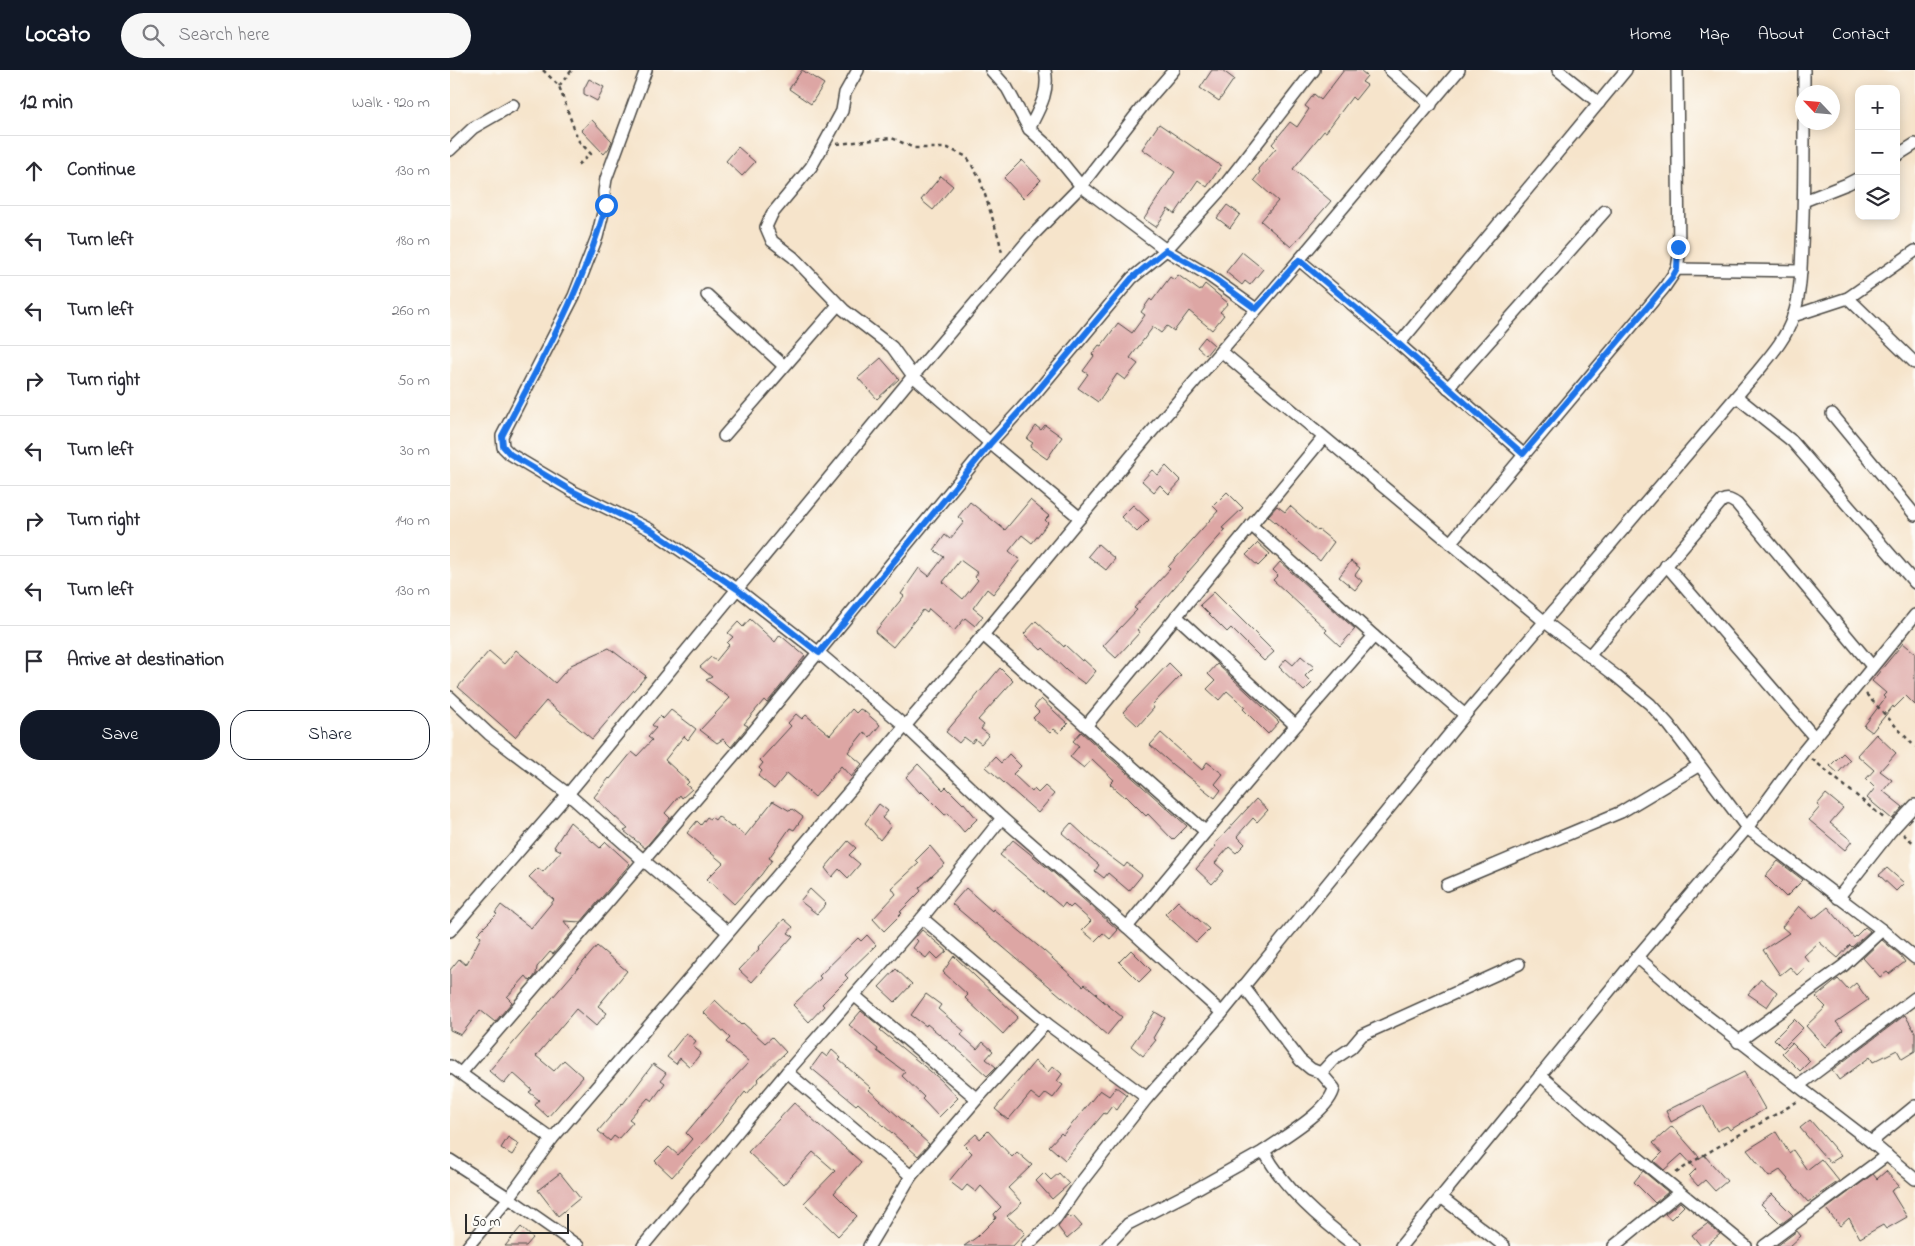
<!DOCTYPE html>
<html lang="en">
<head>
<meta charset="utf-8">
<style>
	:root { --surface:#fff; --page:#f7f7f7; --text:#2b2b33; --muted:#7c7c81; --line:#e1e1e2; --accent:#111827 }
	body { margin:0; font-family:"Indie Flower",sans-serif; background:var(--page); color:var(--text) }
	.controls { position:absolute; right:15px; top:15px; display:grid; overflow:hidden; border-radius:10px; box-shadow:0 2px 12px #0003 }
	.controls button { width:45px; height:45px; display:grid; place-items:center; padding:0; border:0; border-bottom:1px solid var(--line); background:var(--surface); color:var(--text); font:25px sans-serif }
	.compass { position:absolute; left:1345px; top:15px; width:45px; height:45px; border-radius:50%; background:var(--surface); box-shadow:0 2px 12px #0003; rotate:296deg }
	.scale { position:absolute; left:15px; bottom:12px; width:104px; box-sizing:border-box; padding-left:5px; border:2px solid #2b2b2b; border-top:0; font-size:14px; line-height:18px; white-space:nowrap; color:#2b2b2b; -webkit-text-stroke:4px #fdfcf7; paint-order:stroke }
	.stop { position:absolute; width:15px; height:15px; margin:-11px; border:4px solid #1a73e8; border-radius:50%; background:#fff }
	.stop.end { background:#1a73e8; border-color:#fff; box-shadow:0 1px 5px #0008 }
	.list { margin:0; padding:0; list-style:none }
	h2 { display:flex; justify-content:space-between; align-items:center; height:65px; margin:0; padding:0 20px; font-size:21px }
	h2 small { font-size:16px; font-weight:400; color:var(--muted) }
	.list li { display:grid; grid-template-columns:32px 1fr auto; gap:15px; align-items:center; box-sizing:border-box; height:70px; padding:0 20px; border-top:1px solid var(--line) }
	.list b { display:block; font-size:19px; white-space:nowrap }
	.list em { font-size:16px; font-style:normal; color:var(--muted) }
	.actions { display:flex; gap:10px; padding:15px 20px }
	.actions a { flex:1; padding:11px 0; border:1px solid var(--accent); border-radius:20px; text-align:center; font-size:18px; color:var(--accent) }
	.actions .main { background:var(--accent); color:#fff }
	.icon { flex:none; width:28px; height:28px; fill:none; stroke:currentColor; stroke-width:2; stroke-linecap:round; stroke-linejoin:round }
	.map { position:relative; flex:none; width:1465px; height:1176px; overflow:hidden }
	header { display:flex; align-items:center; gap:30px; box-sizing:border-box; height:70px; padding:0 25px; background:var(--accent); color:#fff }
	header strong { font-size:24px }
	nav { display:flex; gap:28px; margin-inline-start:auto; font-size:18px }
	.search { width:350px; height:45px; background:var(--page); display:flex; align-items:center; gap:12px; box-sizing:border-box; padding:0 18px; border-radius:28px; color:var(--muted); font-size:19px }
	main { display:flex }
	aside { flex:1; background:var(--surface) }
	.map>svg:first-child { display:block }
</style>
</head>
<body>
<header>
<strong>Locato</strong>
<div class="search"><svg class="icon" aria-label="search" viewBox="0 0 24 24"><circle cx="10" cy="10" r="6"/><path d="M15 15l6 6"/></svg>Search here</div>
<nav><a>Home</a><a>Map</a><a>About</a><a>Contact</a></nav>
</header>
<main>
<aside>
<h2>12 min<small>Walk · 920 m</small></h2>
<ul class="list">
<li><svg class="icon" aria-label="ahead" viewBox="0 0 24 24"><path d="M12 20V5M6 11l6-6 6 6"/></svg><div><b>Continue</b></div><em>130 m</em></li>
<li><svg class="icon" aria-label="left" viewBox="0 0 24 24"><path d="M17 20v-9H6M10 6l-5 5 5 5"/></svg><div><b>Turn left</b></div><em>180 m</em></li>
<li><svg class="icon" aria-label="left" viewBox="0 0 24 24"><path d="M17 20v-9H6M10 6l-5 5 5 5"/></svg><div><b>Turn left</b></div><em>260 m</em></li>
<li><svg class="icon" aria-label="right" viewBox="0 0 24 24"><path d="M7 20v-9h11M14 6l5 5-5 5"/></svg><div><b>Turn right</b></div><em>50 m</em></li>
<li><svg class="icon" aria-label="left" viewBox="0 0 24 24"><path d="M17 20v-9H6M10 6l-5 5 5 5"/></svg><div><b>Turn left</b></div><em>30 m</em></li>
<li><svg class="icon" aria-label="right" viewBox="0 0 24 24"><path d="M7 20v-9h11M14 6l5 5-5 5"/></svg><div><b>Turn right</b></div><em>140 m</em></li>
<li><svg class="icon" aria-label="left" viewBox="0 0 24 24"><path d="M17 20v-9H6M10 6l-5 5 5 5"/></svg><div><b>Turn left</b></div><em>130 m</em></li>
<li><svg class="icon" aria-label="arrive" viewBox="0 0 24 24"><path d="M6 21V4h12l-3 4 3 4H6"/></svg><div><b>Arrive at destination</b></div></li>
</ul>
<div class="actions"><a class="main">Save</a><a>Share</a></div>
</aside>
<div class="map">
<svg width="1465" height="1176" viewBox="0 0 1465 1176">
	<rect width="100%" height="100%" fill="#fdfcf7"/>
	<filter id="ink" filterUnits="userSpaceOnUse"><feTurbulence type="fractalNoise" baseFrequency=".02" numOctaves="2"/><feDisplacementMap in="SourceGraphic" scale="10" xChannelSelector="R" yChannelSelector="G"/><feConvolveMatrix kernelMatrix="1 2 1 2 8 2 1 2 1" color-interpolation-filters="sRGB"/></filter>
	<filter id="wash" filterUnits="userSpaceOnUse"><feTurbulence type="fractalNoise" baseFrequency=".0096" numOctaves="4" result="noise"/><feDisplacementMap in="SourceGraphic" scale="20" xChannelSelector="R" yChannelSelector="G"/><feGaussianBlur stdDeviation="1.12" result="paint"/><feColorMatrix in="noise" values="0 0 0 0 0 0 0 0 0 0 0 0 0 0 0 0 0 1.4 0 .05"/><feComposite in="paint" operator="in"/></filter>
	<g filter="url(#wash)">
		<rect width="100%" height="100%" fill="#f6e4cb"/>
		<g id="blocks">
			<g fill="#dda6a4" fill-rule="evenodd">
				<path d="M352,0L374,14L361,34L339,19Z"/>
				<path d="M762,0H772L784,9L769,31L750,18Z"/>
				<path d="M894,0H910L917,6L912,12L917,15L905,30L902,27L876,62L874,61L843,99L881,131L841,177L811,151L828,131L804,110L810,102L808,99L826,78L822,74L840,52L847,57L859,39L855,36L864,24L871,30Z"/>
				<path d="M139,9L154,17L147,31L134,24V19Z"/>
				<path d="M142,50L162,71L159,78L154,84L131,60Z"/>
				<path d="M709,54L771,96L757,117L748,110L725,144L718,139L706,157L694,149L725,102L692,79Z"/>
				<path d="M288,77L305,92L292,106L276,91Z"/>
				<path d="M572,90L591,110L573,128L554,108Z"/>
				<path d="M491,106L503,116L483,140L471,130Z"/>
				<path d="M777,135L790,144L780,158L767,148Z"/>
				<path d="M792,182L813,199L800,215L795,211L792,215L776,202Z"/>
				<path d="M728,205L750,221L755,214L778,233L770,242L774,245L762,260L739,241L724,261L717,256L711,263L703,257L680,288L688,294L675,310L667,304L648,332L628,318L638,304L633,301L644,286L642,284L649,275L651,276L668,253L682,263L695,245L691,242L700,229L702,231L720,207L724,210Z"/>
				<path d="M755,267L764,275L756,285L747,277Z"/>
				<path d="M431,288L449,309L427,329L408,308Z"/>
				<path d="M595,355L612,367L597,389L580,377L583,373L577,369L586,356L591,360Z"/>
				<path d="M716,396L731,411L719,424L710,415L704,422L692,411L702,400L708,405Z"/>
				<path d="M777,422L793,438L772,458L775,460L687,560L690,562L666,588L653,576L687,540L684,538L720,499L718,497L768,441L763,436Z"/>
				<path d="M580,430L599,446L595,450L598,453L582,473L572,465L559,481L570,490L543,524L537,519L523,538L533,546L525,556L515,548L504,561L479,539L477,543L473,540L443,577L425,562L454,526L451,524L469,498L479,506L494,487L484,480L495,465L500,469L514,452L508,447L520,432L555,460ZM510,490L528,503L525,507L528,510L513,529L493,512Z"/>
				<path d="M683,435L699,450L687,462L671,447Z"/>
				<path d="M827,436L835,442L840,436L868,461L869,460L884,472L870,491L818,446Z"/>
				<path d="M808,473L820,484L808,496L796,485Z"/>
				<path d="M648,474L665,489L656,500L638,486Z"/>
				<path d="M901,491L910,498L905,505L912,511L905,520L889,507Z"/>
				<path d="M830,492L905,559L890,576L875,562L877,560L823,510L828,505L823,500Z"/>
				<path d="M764,522L824,582L814,591L781,558L777,562L750,535Z"/>
				<path d="M300,549L325,572L330,565L355,586L317,633L314,630L294,654L298,656L281,677L273,669L267,673L250,660L280,628L256,610L262,607L250,597L261,587L266,591L279,575L277,573L283,567L278,563L288,552L293,557Z"/>
				<path d="M586,551L614,577L615,575L632,591L633,589L646,601L635,614L617,601L593,578L591,580L574,564Z"/>
				<path d="M1453,573L1465,583V635L1456,626L1444,638L1443,636L1422,662L1414,656L1435,628L1433,626L1436,623L1422,611Z"/>
				<path d="M159,578L196,606L142,669L96,631L65,667L8,617L39,581L54,594L66,580L105,613L121,595Z"/>
				<path d="M851,586L864,597L855,606L862,613L854,621L829,597L836,589L843,595Z"/>
				<path d="M719,593L731,605L702,635L704,638L688,656L673,642Z"/>
				<path d="M767,594L829,652L818,664L793,639L795,637L777,621L769,630L757,619L765,611L758,604Z"/>
				<path d="M550,598L563,611L528,650L534,655L531,659L539,665L531,674L525,669L522,673L514,667L509,673L496,662Z"/>
				<path d="M591,629L618,654L609,663L604,659L600,663L583,648L589,642L584,637Z"/>
				<path d="M402,639L406,643L410,639L414,641L430,655L420,667L414,662L398,682L412,694L401,707L391,696L365,727L337,703L324,719L308,706L312,701L309,698L313,693L310,690L341,656L338,653L346,644L352,649L356,645L380,665Z"/>
				<path d="M221,640L246,659L238,670L234,666L215,690L239,712L236,715L242,719L232,728L230,725L215,743L220,748L195,778L174,761L178,759L144,727L159,708L160,709L182,682L187,686L202,670L198,667L206,658L202,655L210,646L213,649Z"/>
				<path d="M631,662L737,756L723,770L698,744L696,746L676,726L675,727L660,714L664,710L642,689L634,698L620,687L629,676L623,671Z"/>
				<path d="M711,663L752,700L757,692L773,704L765,714L771,720L765,728L723,695L700,675Z"/>
				<path d="M1426,664L1446,683L1430,701L1442,710L1433,721L1453,737L1442,749L1417,728L1425,718L1416,709L1424,700L1407,685Z"/>
				<path d="M1393,683L1400,690L1388,703L1380,696Z"/>
				<path d="M559,684L571,696L563,704L582,722L584,719L588,723L595,716L604,724L588,743L536,697L545,687L551,693Z"/>
				<path d="M468,694L493,720L496,717L513,734L514,733L527,749L514,762L498,743L495,745L471,721L470,723L456,707Z"/>
				<path d="M1376,724L1393,738L1380,753L1402,771L1395,780L1359,750L1370,737L1367,735Z"/>
				<path d="M806,729L818,740L807,752L803,748L787,766L795,774L786,783L779,777L765,793L774,801L762,814L746,799L766,776L764,775Z"/>
				<path d="M323,731L340,741L342,739L353,747L344,760L340,758L319,788L322,790L311,805L284,834L257,809L273,793L237,763L247,751L251,755L257,747L260,749L261,747L265,750L268,746L281,757L283,756L295,766Z"/>
				<path d="M429,734L438,741L432,748L441,756L430,770L415,753Z"/>
				<path d="M120,752L150,778L156,772L180,794L131,852L114,851L122,862L103,884L100,882L87,897L86,904L83,908L80,911L76,906L57,927L62,932L45,952L30,940L11,965L0,960V900L9,889L16,895L31,867L27,864L47,844L45,843L51,835L81,858L104,830L79,807L88,798L93,802L111,781L104,777Z"/>
				<path d="M621,753L646,776L674,797L677,793L692,805L679,821L658,803L654,808L645,801L649,795L612,763Z"/>
				<path d="M563,770L605,804L668,860L660,869L653,863L645,871L632,860L641,851L623,835L620,838L615,833L612,837L550,785Z"/>
				<path d="M398,771L406,778L399,785L410,794L398,808L389,799L382,807L375,798Z"/>
				<path d="M480,776L495,794L469,818L471,821L450,842L452,843L434,861L423,849L446,824L442,818L469,793L466,790Z"/>
				<path d="M1328,791L1353,810L1336,827L1315,806Z"/>
				<path d="M1437,798L1454,813L1446,821L1429,805Z"/>
				<path d="M516,818L542,841L543,839L593,880L633,916L635,914L647,924L646,925L672,947L657,965L502,834Z"/>
				<path d="M360,819L376,834L367,844L350,831Z"/>
				<path d="M728,831L759,859L746,872L715,844Z"/>
				<path d="M1349,836L1363,849L1378,837L1404,868L1415,857L1420,861L1402,877L1400,875L1388,888L1369,872L1354,886L1360,893L1347,905L1340,897L1330,905L1313,880L1339,863L1332,857Z"/>
				<path d="M334,849L343,857L338,863L343,866L302,912L289,900L310,878L309,877Z"/>
				<path d="M472,860L497,881L488,889L481,882L476,888L463,878L468,871L465,868Z"/>
				<path d="M417,865L426,875L395,905L398,908L372,934L374,936L359,952L343,935L371,908L369,906L408,868L411,871Z"/>
				<path d="M1432,870L1450,885L1455,892L1439,904L1437,902L1430,907L1413,888Z"/>
				<path d="M147,876L177,901L148,936L157,943L146,956L126,939L86,986L104,1001L114,990L133,1007L98,1047L85,1035L89,1030L79,1022L82,1020L63,1003L54,1014L39,1001Z"/>
				<path d="M681,880L701,900L689,912L669,892Z"/>
				<path d="M504,886L568,947L553,964L515,928L518,925L493,902Z"/>
				<path d="M446,899L462,914L445,932L429,917Z"/>
				<path d="M1311,909L1327,922L1317,937L1298,924Z"/>
				<path d="M1388,909L1398,920L1406,913L1418,930L1386,952L1393,960L1375,977L1356,956L1376,937L1366,927Z"/>
				<path d="M476,924L491,935L488,939L514,961L511,965L527,979L533,972L543,981L536,989L546,997L537,1006L513,984L477,954L476,956L461,945Z"/>
				<path d="M265,930L291,955L293,953L315,973L322,967L336,982L308,1009L309,1010L297,1024L295,1022L269,1055L222,1107L205,1091L219,1077L228,1085L242,1069L236,1063L269,1024L299,992L276,972L280,968L254,943Z"/>
				<path d="M411,941L432,958L430,960L491,1010L508,1028L489,1047L472,1029L474,1027L452,1006L455,1002L427,981L428,979L399,955Z"/>
				<path d="M705,942L715,948L703,968L706,970L693,986L681,976Z"/>
				<path d="M1455,945L1465,962V981L1452,989L1447,980L1423,992L1420,987L1389,1010L1382,1000Z"/>
				<path d="M1344,949L1353,958L1333,978L1324,969Z"/>
				<path d="M236,963L246,971L242,976L251,983L240,997L230,988L226,994L217,987Z"/>
				<path d="M1342,973L1360,991L1350,1001L1332,983Z"/>
				<path d="M382,980L391,988L389,990L421,1018L419,1020L479,1074L468,1086L408,1033L406,1035L361,998L372,983L377,987Z"/>
				<path d="M585,991L598,1002L603,996L612,1004L607,1011L613,1015L603,1028L596,1023L590,1030L581,1023L558,1050L545,1039Z"/>
				<path d="M203,994L216,1003L211,1010L215,1013L202,1031L198,1028L179,1049L183,1052L168,1069L164,1066L160,1071L148,1061L172,1033L173,1034Z"/>
				<path d="M1294,1002L1315,1039L1280,1060L1277,1056L1267,1061L1253,1035L1221,1052L1216,1041Z"/>
				<path d="M666,1017L677,1025L667,1040L662,1036L656,1044L654,1043L615,1090L599,1076L611,1063L613,1065L650,1020L659,1026Z"/>
				<path d="M344,1033L411,1092L384,1123L407,1146L388,1166L354,1133L385,1101L363,1082L333,1115L298,1082Z"/>
				<path d="M1360,1050L1391,1086L1380,1093L1350,1058Z"/>
				<path d="M1222,1056L1250,1088L1254,1085L1277,1111L1265,1121L1255,1110L1248,1116L1239,1106L1246,1099L1232,1084L1214,1100L1204,1091L1212,1083L1203,1073Z"/>
				<path d="M538,1061L562,1087L567,1082L582,1095L558,1118L572,1133L557,1146L575,1163L563,1176H514L527,1167L546,1148L544,1144L551,1137L531,1116L526,1122L517,1115L512,1121L499,1111L522,1083L514,1075L526,1064L530,1069Z"/>
				<path d="M1326,1062L1339,1083L1343,1080L1357,1100L1371,1089L1389,1111L1358,1132L1330,1100L1319,1107L1297,1080Z"/>
				<path d="M58,1067L69,1074L62,1085L51,1078Z"/>
				<path d="M1193,1101L1218,1122L1205,1133L1184,1112Z"/>
				<path d="M1436,1101L1449,1116L1441,1121L1457,1147L1436,1159L1433,1155L1410,1168L1399,1148L1390,1156L1376,1139L1423,1104L1427,1109Z"/>
				<path d="M110,1103L130,1128L108,1146L88,1120Z"/>
				<path d="M594,1103L601,1110L609,1103L619,1114L602,1129L586,1111Z"/>
				<path d="M1322,1124L1343,1145L1331,1154L1311,1134Z"/>
				<path d="M1230,1132L1234,1136L1221,1149L1215,1144Z"/>
				<path d="M617,1145L620,1148L623,1146L632,1156L617,1169L608,1157Z"/>
				<path d="M1257,1154L1270,1164L1256,1176H1251L1242,1165Z"/>
				<path d="M71,1157L83,1168L76,1176H55Z"/>
				<path d="M1347,1161L1351,1166L1340,1176H1327Z"/>
			</g>
		</g>
	</g>
	<g filter="url(#ink)">
		<use href="#blocks" fill-opacity="0" stroke="#494743" stroke-width="1"/>
		<g fill="none" stroke-linecap="round" stroke-linejoin="round">
			<g stroke="#494743" stroke-width="14">
				<g id="street">
					<path d="M196,0L156,109L154,122L155,135L147,167L124,226L52,366L53,377L60,384L122,421L199,459L287,519L369,583L455,656L552,748L677,857L772,943L1015,645L1308,301C1322,284 1336,268 1343,247C1351,224 1351,199 1352,175C1354,134 1354,93 1354,52"/>
					<path d="M408,0L395,23L392,41L373,76L361,97L322,144L316,157L322,171L343,187L394,240L442,277L463,306L540,373L630,448"/>
					<path d="M541,0L557,18L579,59L600,78L631,116L716,180L758,205L806,239"/>
					<path d="M940,0L981,35"/>
					<path d="M1108,0L1149,33"/>
					<path d="M1354,0V22"/>
					<path d="M579,59C589,39 600,22 595,0"/>
					<path d="M0,80L23,58L63,35"/>
					<path d="M1446,86L1465,74"/>
					<path d="M1354,131L1397,114L1409,108"/>
					<path d="M849,190L949,274L1073,384"/>
					<path d="M1227,199L1229,186L1227,0"/>
					<path d="M257,225L334,296"/>
					<path d="M1398,228L1465,293"/>
					<path d="M1343,246L1398,228L1465,181"/>
					<path d="M949,274L1176,0"/>
					<path d="M771,281L1095,552L1166,606L1200,634L1219,655L1297,758L1432,860L1465,888"/>
					<path d="M998,318L1155,141"/>
					<path d="M1287,327L1342,371L1465,513"/>
					<path d="M1382,344L1465,445"/>
					<path d="M274,366L388,235"/>
					<path d="M801,455L924,566L1015,645"/>
					<path d="M1000,473L1214,218L1227,199L1351,201"/>
					<path d="M1216,495L1365,668"/>
					<path d="M726,546L845,655"/>
					<path d="M533,565L755,761"/>
					<path d="M1139,586L1272,431C1278,428 1281,430 1287,434L1422,596"/>
					<path d="M0,627L39,664L118,724L193,790L278,862"/>
					<path d="M636,656L873,368"/>
					<path d="M997,815L1171,742L1248,696"/>
					<path d="M1388,828L1440,762L1465,735"/>
					<path d="M472,848L596,953L697,1028"/>
					<path d="M677,857C758,758 840,661 924,566"/>
					<path d="M0,861L118,724L463,306L581,167L631,116L692,37L724,0"/>
					<path d="M1187,887L1240,933L1421,1072L1465,1109"/>
					<path d="M793,916L850,990L861,999L871,1003L884,1018C880,1041 833,1067 814,1081"/>
					<path d="M405,926L527,1029"/>
					<path d="M1288,972L1393,896L1432,860"/>
					<path d="M0,996L102,1069"/>
					<path d="M337,1002L461,1106L527,1029L596,953"/>
					<path d="M11,1003L285,684L540,373L585,324L682,208L716,180L774,116L864,0"/>
					<path d="M871,1003L883,990L901,978L912,965L1069,894"/>
					<path d="M1090,1005L1149,1056L1296,1176"/>
					<path d="M1348,1016L1465,928"/>
					<path d="M1421,1072L1465,1036"/>
					<path d="M0,1090L59,1128L128,1176"/>
					<path d="M991,1127L1054,1176"/>
					<path d="M18,1176L59,1128L102,1069L533,565L697,367L849,190L1009,0"/>
					<path d="M193,1176L337,1002L472,848L552,748"/>
					<path d="M419,1176L461,1106"/>
					<path d="M577,1176L606,1148L629,1115L697,1028L772,943"/>
					<path d="M657,1176L678,1154L739,1123L814,1081C834,1119 871,1150 905,1176"/>
					<path d="M951,1176L1187,887L1297,758L1353,682L1465,545"/>
					<path d="M1164,1176L1230,1122"/>
					<path d="M1314,1176L1437,1085"/>
				</g>
			</g>
			<g stroke="#494743" stroke-width="2.5" stroke-dasharray="4 4" stroke-linecap="butt">
				<path d="M93,0L109,16L128,70L141,84L126,96"/>
				<path d="M109,16L122,0"/>
				<path d="M387,74L442,68L464,78H498L517,87L530,109L549,169L552,183"/>
				<path d="M1416,624L1465,677"/>
				<path d="M1362,689L1435,749"/>
				<path d="M1453,764L1465,774"/>
				<path d="M1226,1103C1265,1076 1308,1056 1348,1031"/>
			</g>
			<use href="#street" stroke="#fff" stroke-width="11"/>
		</g>
	</g>
	<g fill="none" stroke-linecap="round" stroke-linejoin="round" filter="url(#ink)">
		<path stroke="#1a73e8" stroke-width="6" d="M156,135C134,217 91,291 52,366L53,376L60,384L122,421L199,459L287,519L369,583L540,374L585,324L682,208L716,180L758,204L806,239L849,190L949,274L1073,384L1222,208L1227,199L1228,177"/>
	</g>
</svg>
<div class="controls">
<button>+</button>
<button>−</button>
<button><svg class="icon" aria-label="layers" viewBox="0 0 24 24"><path d="M12 4l9 5-9 5-9-5zM3 14l9 5 9-5"/></svg></button>
</div>
<svg class="compass" viewBox="-18 -18 36 36"><path d="M0-13l5 13h-10z" fill="#e53935"/><path d="M0 13l5-13h-10z" fill="#7c7c81"/></svg>
<div class="scale">50 m</div>
<div class="stop" style="left:156px;top:135px"></div>
<div class="stop end" style="left:1228px;top:177px"></div>
</div>
</main>
</body>
</html>
